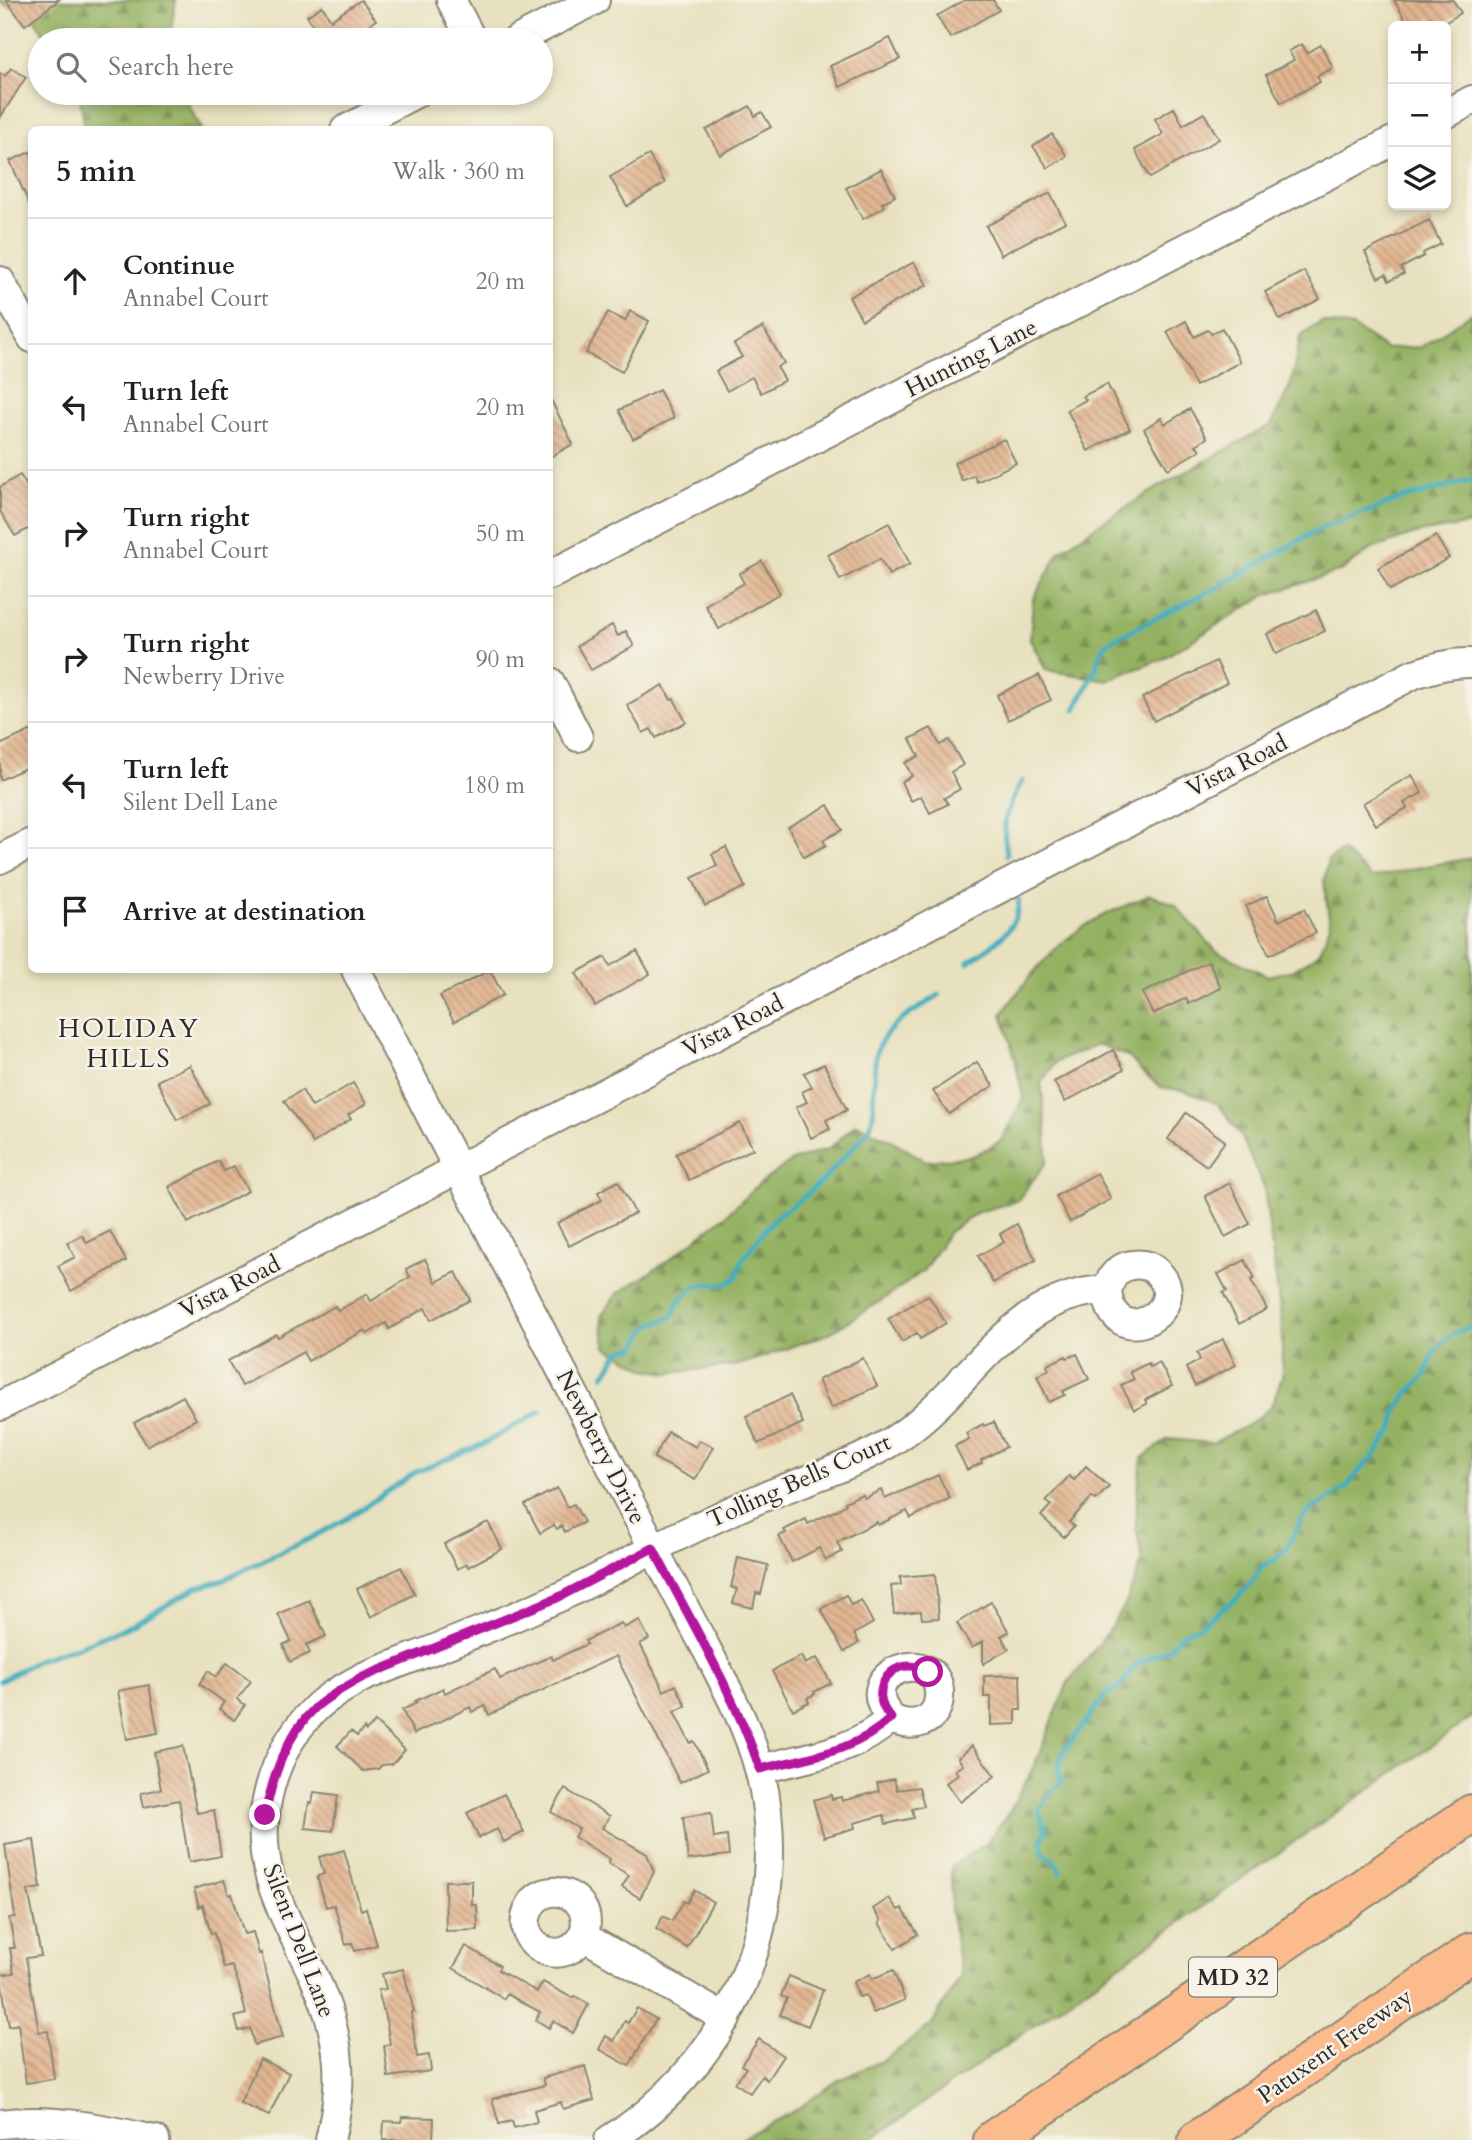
<!DOCTYPE html>
<html lang="en">
<head>
<meta charset="utf-8">
<style>
	:root { --surface:#fff; --page:#f6f6f6; --text:#202124; --muted:#757577; --line:#e0e0e0 }
	body { margin:0; font-family:Cardo,serif; background:var(--page); color:var(--text) }
	.controls { position:absolute; right:21px; top:21px; display:grid; overflow:hidden; border-radius:10px; box-shadow:0 4px 10px #0003 }
	.controls button { width:63px; height:63px; display:grid; place-items:center; padding:0; border:0; border-bottom:2px solid var(--line); background:var(--surface); color:var(--text); font:35px sans-serif }
	.stop { position:absolute; width:21px; height:21px; margin:-16px; border:5px solid #b5179e; border-radius:50%; background:#fff }
	.stop.end { background:#b5179e; border-color:#fff; box-shadow:0 2px 7px #0008 }
	.list { margin:0; padding:0; list-style:none }
	h2 { display:flex; justify-content:space-between; align-items:center; height:91px; margin:0; padding:0 28px; font-size:30px }
	h2 small { font-size:23px; font-weight:400; color:var(--muted) }
	.list li { display:grid; grid-template-columns:46px 1fr auto; gap:21px; align-items:center; box-sizing:border-box; height:126px; padding:0 28px; border-top:2px solid var(--line) }
	.list b { display:block; font-size:26px; white-space:nowrap }
	.list p { margin:0; font-size:23px; white-space:nowrap; color:var(--muted) }
	.list em { font-size:23px; font-style:normal; color:var(--muted) }
	.icon { flex:none; width:38px; height:38px; fill:none; stroke:currentColor; stroke-width:2; stroke-linecap:round; stroke-linejoin:round }
	.map { position:relative; flex:none; width:1472px; height:2140px; overflow:hidden }
	.search { position:absolute; background:var(--surface); box-shadow:0 4px 10px #0003; left:28px; top:28px; width:525px; height:77px; display:flex; align-items:center; gap:18px; box-sizing:border-box; padding:0 24px; border-radius:38px; color:var(--muted); font-size:26px }
	.panel { position:absolute; background:var(--surface); box-shadow:0 4px 10px #0003; left:28px; top:126px; width:525px; height:847px; border-radius:10px }
	.map>svg:first-child { display:block }
</style>
</head>
<body>
<div class="map">
<svg width="1472" height="2140" viewBox="0 0 1472 2140">
	<defs>
		<pattern id="forest-firs" width="22" height="20" patternUnits="userSpaceOnUse" patternTransform="scale(1.75)"><rect width="22" height="20" fill="#95b264"/><path d="M5 1l3.5 6h-7zM16 11l3.5 6h-7z" fill="#7a9153"/></pattern>
		<pattern id="building-back-hatch" width="6" height="6" patternUnits="userSpaceOnUse" patternTransform="scale(1.75)"><rect width="6" height="6" fill="#e2b590"/><path d="M-1 5l2 2M0 0l6 6M5-1l2 2" fill="none" stroke="#b79376"/></pattern>
	</defs>
	<rect width="100%" height="100%" fill="#f7f3e8"/>
	<filter id="ink" filterUnits="userSpaceOnUse"><feTurbulence type="fractalNoise" baseFrequency=".0143" numOctaves="2"/><feDisplacementMap in="SourceGraphic" scale="14" xChannelSelector="R" yChannelSelector="G"/><feConvolveMatrix kernelMatrix="1 2 1 2 8 2 1 2 1" color-interpolation-filters="sRGB"/></filter>
	<filter id="wash" filterUnits="userSpaceOnUse"><feTurbulence type="fractalNoise" baseFrequency=".00686" numOctaves="4" result="noise"/><feDisplacementMap in="SourceGraphic" scale="28" xChannelSelector="R" yChannelSelector="G"/><feGaussianBlur stdDeviation="1.57" result="paint"/><feColorMatrix in="noise" values="0 0 0 0 0 0 0 0 0 0 0 0 0 0 0 0 0 1.4 0 .05"/><feComposite in="paint" operator="in"/></filter>
	<g filter="url(#wash)">
		<rect width="100%" height="100%" fill="#e8e1bf"/>
		<g fill="url(#forest-firs)" stroke="#606e48" stroke-width="2">
			<path d="M0,0H176L169,40H48L31,14L0,3Z"/>
			<path d="M79,93H184L188,104L202,129H85Z"/>
			<path d="M1472,313V524L1418,533L1372,549L1341,571L1266,595L1160,660L1107,680L1046,670L1030,639L1033,599L1060,551L1099,524L1160,486L1271,425L1291,384L1300,337L1321,322L1353,327L1386,349L1421,347Z"/>
			<path d="M1342,851L1372,878L1416,868L1472,858V1717L871,2140H738L796,2110L838,2080L886,2059L931,2025L961,1976L951,1910V1867L986,1843L1010,1811L1035,1764L1068,1682L1097,1647L1125,1606L1142,1560L1136,1528L1137,1495L1142,1458L1168,1439L1213,1443L1250,1424L1271,1407L1282,1377V1327L1264,1187L1241,1136L1218,1104L1186,1091L1161,1087L1143,1073L1130,1058L1098,1044L1056,1062L1041,1083L1046,1127L1047,1162L1017,1201L978,1212L949,1232L923,1271L884,1299L828,1334L739,1365L668,1373L646,1369L606,1347L601,1316L617,1294L666,1262L725,1216L759,1184L792,1161L829,1149L856,1124L891,1140L926,1161L973,1156L1001,1141L1023,1098L1015,1058L1002,1014C1027,979 1053,944 1091,922C1110,911 1131,904 1150,895L1174,904L1216,951L1268,976L1294,970L1320,952L1330,925L1324,882L1328,860Z"/>
		</g>
		<g fill="none" stroke-linecap="round" stroke-linejoin="round">
			<g stroke="#3faebc" stroke-width="5">
				<path d="M1075,710L1096,669L1099,655L1108,642L1220,586L1321,528L1402,499L1472,480"/>
				<path d="M1007,855C1001,822 1006,810 1022,781"/>
				<path d="M968,963C991,945 1018,932 1019,900"/>
				<path d="M604,1375C615,1362 616,1346 636,1348L644,1331L654,1323L670,1318L675,1312L679,1301L694,1287L707,1284H727L737,1277L742,1260L762,1233L778,1215L800,1200L824,1179L862,1138L870,1127L873,1117C874,1102 873,1062 877,1050C887,1024 917,1010 939,995"/>
				<path d="M0,1681L40,1659L78,1647L132,1625L196,1588L218,1582L309,1539L348,1518L416,1472L483,1444L541,1411"/>
				<path d="M1061,1872L1052,1858L1043,1854L1041,1841L1046,1830L1038,1810L1061,1782L1058,1768L1063,1752L1106,1695L1122,1684L1130,1672L1139,1663L1170,1648L1182,1634L1201,1625L1237,1598L1254,1580L1261,1567L1276,1559L1285,1550L1305,1514L1347,1487L1357,1473L1375,1455L1392,1431L1397,1410L1411,1389L1426,1375L1432,1356L1441,1343L1455,1333L1472,1326"/>
			</g>
		</g>
		<g id="blocks">
			<g fill="url(#building-back-hatch)">
				<path d="M6,0H59L25,25Z"/>
				<path d="M361,0L376,20L346,40H323L307,16L322,6L331,20Z"/>
				<path d="M965,0H993L999,10L950,38L937,16Z"/>
				<path d="M1394,0H1453L1461,13L1439,26H1435L1431,18L1417,26H1409Z"/>
				<path d="M890,38L900,59L840,87L830,66Z"/>
				<path d="M1302,44L1307,53L1321,45L1333,68L1317,76L1320,82L1281,103L1266,75L1294,60L1289,51Z"/>
				<path d="M11,68L26,77L0,118V73L5,76Z"/>
				<path d="M750,106L755,116L762,112L771,127L720,155L706,130Z"/>
				<path d="M1174,108L1183,125L1204,113L1219,139L1150,178L1135,150L1163,134L1155,119Z"/>
				<path d="M1052,134L1067,156L1048,168L1033,146Z"/>
				<path d="M32,151V210L10,161Z"/>
				<path d="M649,155L665,183L627,206L610,177Z"/>
				<path d="M881,169L895,196L882,203L884,207L863,219L846,188Z"/>
				<path d="M1050,193L1065,222L1001,255L986,226Z"/>
				<path d="M1429,220L1441,244L1423,253L1424,256L1401,268L1404,274L1389,281L1386,274L1378,278L1365,252Z"/>
				<path d="M914,262L927,285L862,320L849,297Z"/>
				<path d="M1304,271L1320,299L1280,320L1265,292Z"/>
				<path d="M630,311L649,321L622,372L586,353L608,312L625,321Z"/>
				<path d="M1186,321L1194,337L1208,330L1211,334L1222,328L1240,362L1196,386L1167,332Z"/>
				<path d="M763,327L784,363L777,367L785,380L761,393L752,377L727,391L716,371L742,357L734,344Z"/>
				<path d="M1107,384L1130,429L1088,451L1067,410L1086,400L1083,396Z"/>
				<path d="M659,390L674,418L633,439L619,410Z"/>
				<path d="M550,398L573,444L550,457Z"/>
				<path d="M1190,409L1207,438L1196,445L1200,450L1168,469L1144,429L1161,418L1165,424Z"/>
				<path d="M1004,439L1016,463L977,482L974,475L962,481L954,463Z"/>
				<path d="M20,475L32,494V527L15,536L0,511V487Z"/>
				<path d="M889,523L910,564L889,575L880,559L840,580L828,555Z"/>
				<path d="M1436,536L1449,558L1390,590L1378,568Z"/>
				<path d="M762,561L780,593L719,629L705,605L744,583L739,574Z"/>
				<path d="M1316,610L1325,631L1276,654L1267,634Z"/>
				<path d="M612,625L618,636L626,631L634,646L591,670L577,646Z"/>
				<path d="M1216,661L1227,683L1154,721L1142,698Z"/>
				<path d="M1039,675L1051,700L1008,720L997,695Z"/>
				<path d="M663,685L671,700L674,699L686,722L656,738L651,729L643,733L627,705Z"/>
				<path d="M931,728L940,745L949,740L963,765L951,772L960,789L944,798L948,804L930,813L921,796L911,801L901,782L912,776L905,763L919,756L910,739Z"/>
				<path d="M32,730V765L0,780V745Z"/>
				<path d="M1412,775L1422,793L1404,803L1407,808L1376,825L1363,803Z"/>
				<path d="M828,805L842,830L823,840L826,845L804,857L788,827Z"/>
				<path d="M726,847L745,887L705,906L692,878L717,866L712,854Z"/>
				<path d="M1267,896L1279,921L1304,909L1316,933L1269,955L1246,906Z"/>
				<path d="M637,951L650,974L595,1006L576,973L605,957L610,966Z"/>
				<path d="M1209,961L1221,988L1189,1004L1186,998L1153,1014L1142,993Z"/>
				<path d="M490,970L503,995L454,1022L440,996Z"/>
				<path d="M1113,1050L1124,1069L1065,1102L1054,1082Z"/>
				<path d="M977,1062L993,1086L949,1114L933,1091Z"/>
				<path d="M824,1064L847,1110L826,1120L830,1129L811,1138L796,1107L807,1102L802,1092L812,1087L804,1073Z"/>
				<path d="M190,1065L210,1104L177,1120L157,1081Z"/>
				<path d="M353,1083L366,1104L348,1115L351,1119L313,1143L284,1101L302,1090L312,1107Z"/>
				<path d="M1186,1113L1225,1141L1207,1166L1168,1139Z"/>
				<path d="M740,1123L753,1149L689,1180L676,1154Z"/>
				<path d="M218,1161L224,1171L234,1166L248,1191L188,1223L169,1187Z"/>
				<path d="M1097,1173L1111,1199L1070,1222L1056,1196Z"/>
				<path d="M618,1181L635,1213L569,1246L557,1223L602,1200L598,1192Z"/>
				<path d="M1230,1183L1250,1224L1225,1237L1205,1196Z"/>
				<path d="M1017,1224L1036,1260L993,1283L978,1256L1004,1242L1000,1234Z"/>
				<path d="M110,1231L126,1261L71,1291L58,1266L75,1257L67,1243L82,1235L87,1243Z"/>
				<path d="M425,1259L436,1282L456,1272L470,1300L431,1320L425,1308L389,1329L386,1323L367,1334L365,1330L308,1361L303,1352L242,1386L228,1361L276,1334L278,1337L335,1306L338,1311L367,1294L371,1301L410,1277L406,1269Z"/>
				<path d="M1245,1260L1255,1278L1251,1280L1267,1309L1239,1324L1223,1293L1227,1291L1218,1274Z"/>
				<path d="M928,1295L946,1323L920,1339L917,1333L902,1342L888,1319Z"/>
				<path d="M1223,1339L1236,1365L1195,1386L1186,1368L1200,1360L1197,1353Z"/>
				<path d="M1077,1354L1089,1379L1063,1391L1065,1395L1049,1402L1037,1376L1049,1370L1047,1365L1066,1356L1067,1358Z"/>
				<path d="M863,1358L877,1386L831,1408L818,1380Z"/>
				<path d="M1159,1362L1172,1386L1145,1400L1147,1404L1134,1410L1121,1385L1134,1379L1130,1372L1148,1363L1150,1367Z"/>
				<path d="M790,1395L803,1423L758,1444L746,1416Z"/>
				<path d="M183,1396L196,1419L147,1446L134,1423Z"/>
				<path d="M994,1422L1006,1447L981,1460L982,1463L967,1470L955,1446L969,1439L966,1433L983,1424L984,1426Z"/>
				<path d="M668,1432L696,1447L699,1440L713,1447L695,1480L654,1458Z"/>
				<path d="M1086,1466L1109,1487L1096,1500L1092,1497L1069,1522L1074,1526L1064,1537L1041,1516L1051,1505L1046,1501L1069,1476L1074,1480Z"/>
				<path d="M938,1475L950,1498L911,1518L907,1511L878,1525L877,1522L837,1542L842,1552L826,1560L819,1548L792,1562L779,1536L786,1533L784,1530L806,1519L808,1524L837,1510L846,1504L845,1502L862,1494L865,1498L881,1490L885,1499Z"/>
				<path d="M557,1488L567,1507L574,1504L584,1522L565,1532L562,1526L557,1529L554,1525L540,1533L525,1505Z"/>
				<path d="M488,1522L502,1549L468,1567L467,1564L457,1569L444,1544Z"/>
				<path d="M738,1558L768,1565L761,1594L756,1593L753,1608L733,1603L737,1589L731,1587Z"/>
				<path d="M401,1567L415,1594L371,1617L357,1589Z"/>
				<path d="M935,1574L939,1618L922,1619L921,1611L894,1614L891,1586L901,1585L900,1577Z"/>
				<path d="M846,1595L851,1605L861,1600L873,1623L854,1634L859,1643L844,1652L821,1609Z"/>
				<path d="M309,1600L326,1636L306,1645L310,1653L290,1662L283,1645L291,1641L278,1614Z"/>
				<path d="M991,1602L1009,1632L1001,1636L1009,1649L983,1664V1641L972,1648L957,1623Z"/>
				<path d="M639,1620L649,1639L640,1644L664,1691L676,1685L686,1706L674,1712L690,1743L694,1741L708,1769L680,1783L616,1656L489,1715L485,1706L472,1712L470,1707L414,1734L402,1710L417,1703L415,1701L443,1688L445,1693L495,1669L500,1679L551,1656L553,1660L587,1644L585,1641L621,1623L624,1628Z"/>
				<path d="M801,1656L805,1664L817,1658L831,1683L814,1692L815,1694L807,1698L809,1702L793,1710L772,1671Z"/>
				<path d="M227,1663L251,1681L237,1699L245,1705L234,1720L219,1709L224,1702L199,1684L208,1671L216,1677Z"/>
				<path d="M1020,1675L1021,1710H1016V1724L991,1725V1697H984V1676Z"/>
				<path d="M149,1685L158,1733L127,1739L118,1691Z"/>
				<path d="M375,1722L405,1750L392,1764L382,1765L378,1769L363,1771L337,1746L351,1731L357,1736L364,1728L366,1731Z"/>
				<path d="M183,1746L197,1813L214,1810L221,1856L189,1862L179,1800L144,1807L141,1793L161,1789L154,1752Z"/>
				<path d="M972,1746L995,1776L960,1802L946,1783L958,1774L955,1770L963,1765L958,1758Z"/>
				<path d="M894,1779L897,1790L919,1787L924,1806L912,1809L914,1818L886,1824L884,1815L854,1823L855,1828L824,1837L813,1800L831,1795L832,1799L841,1797L842,1801L879,1791L877,1783Z"/>
				<path d="M565,1789L610,1816L602,1828L647,1854L654,1872L640,1898L622,1887L629,1875L608,1863L610,1859L574,1837L579,1829L551,1812Z"/>
				<path d="M314,1792L338,1795L333,1831L305,1828L309,1802L312,1803Z"/>
				<path d="M504,1794L524,1832L504,1842L497,1829L479,1838L467,1813Z"/>
				<path d="M711,1813L714,1838L727,1836L729,1855L688,1860L683,1817Z"/>
				<path d="M34,1840L41,1888L28,1890L41,1956L26,1958L39,2032L48,2031L54,2079L26,2083L18,2024L9,2026L0,1975L14,1973L10,1948H15L9,1918L15,1917L5,1845Z"/>
				<path d="M344,1850L361,1910L366,1908L377,1945L355,1951L352,1943L346,1945L334,1905L326,1907L317,1876L324,1874L319,1857Z"/>
				<path d="M224,1880L229,1895L232,1894L244,1934L253,1932L259,1954L261,1953L283,2037L254,2045L250,2028L239,2031L235,2017L246,2014L238,1982L232,1966L224,1968L214,1933L211,1934L203,1905L199,1907L194,1889Z"/>
				<path d="M445,1881H472V1905H477L478,1930L446,1931Z"/>
				<path d="M694,1890L713,1902L687,1948L656,1929L663,1916L672,1921L684,1901L687,1903Z"/>
				<path d="M889,1898L898,1910L902,1908L918,1934L895,1949L879,1923L881,1921L873,1909Z"/>
				<path d="M466,1946L500,1966L498,1970L537,1992L543,1982L572,1998L574,1996L589,2004L573,2033L553,2021L549,2028L536,2020L540,2012L507,1994L504,1999L453,1968Z"/>
				<path d="M403,1969L414,2011L411,2012L417,2057L429,2055L431,2071L388,2077L384,2045L390,2044L387,2025L378,1990L386,1989L382,1974Z"/>
				<path d="M893,1970L905,2000L873,2013L866,1995L859,1997L853,1982L870,1974L872,1979Z"/>
				<path d="M789,1976L823,1990L808,2026L780,2015L787,1998L781,1996Z"/>
				<path d="M637,2008L656,2019L629,2066L599,2049L606,2036L614,2041L625,2021L628,2023Z"/>
				<path d="M759,2039L783,2056L767,2080L762,2076L750,2093L735,2083L746,2068L741,2065Z"/>
				<path d="M260,2059L289,2073L269,2116L240,2103Z"/>
				<path d="M585,2066L594,2100L563,2109L561,2102L534,2110L537,2122L514,2128L512,2121L499,2124L492,2099L545,2085L543,2078Z"/>
				<path d="M402,2117L434,2118L433,2140H383L384,2121L401,2122Z"/>
			</g>
		</g>
	</g>
	<g filter="url(#ink)">
		<use href="#blocks" fill-opacity="0" stroke="#8a8675" stroke-width="2"/>
		<g fill="none" stroke-linecap="round" stroke-linejoin="round">
			<g stroke="#8a8675" stroke-width="32">
				<g id="minor">
					<path d="M451,0L472,40"/>
					<path d="M517,40L595,0"/>
					<path d="M1446,114L1472,100"/>
					<path d="M345,130L416,93"/>
					<path d="M0,281L32,338"/>
					<path d="M550,575L1393,141"/>
					<path d="M550,682L578,737"/>
					<path d="M0,859L32,843"/>
					<path d="M356,970C451,1155 546,1341 642,1526C663,1568 685,1609 707,1650C734,1701 761,1752 767,1811C781,1941 722,2071 609,2140"/>
					<path d="M0,1406L1414,674C1433,668 1452,662 1472,663"/>
					<path d="M760,1769C807,1757 854,1753 891,1718C848,1670 943,1642 939,1697C938,1723 910,1730 891,1718"/>
					<path d="M583,1936C599,1895 542,1874 528,1911C514,1947 564,1970 583,1936L726,2019"/>
					<path d="M0,2124C53,2117 104,2129 155,2140"/>
					<path d="M330,2140C339,2102 342,2068 333,2030C321,1976 285,1930 270,1877C253,1820 272,1752 314,1710C327,1696 346,1687 363,1677C427,1652 492,1628 555,1599C587,1585 618,1567 649,1551C679,1535 709,1521 740,1507C792,1483 852,1469 900,1436C970,1389 1013,1292 1107,1290C1112,1357 1194,1309 1158,1273C1146,1261 1125,1262 1114,1275C1111,1279 1109,1285 1107,1290"/>
				</g>
			</g>
			<g stroke="#8a8675" stroke-width="42">
				<g id="highway">
					<path d="M993,2140L1472,1814"/>
					<path d="M1198,2140L1472,1952"/>
				</g>
			</g>
			<use href="#minor" stroke="#fff" stroke-width="28"/>
			<use href="#highway" stroke="#fbbb8c" stroke-width="38"/>
		</g>
	</g>
	<g fill="none" stroke-linecap="round" stroke-linejoin="round" filter="url(#ink)">
		<path stroke="#b5179e" stroke-width="9" d="M265,1815C273,1776 286,1735 316,1707C330,1695 347,1686 363,1677L557,1598L653,1548C691,1621 733,1691 760,1769C807,1757 854,1753 891,1718C864,1690 895,1651 928,1672"/>
	</g>
	<g text-anchor="middle" dominant-baseline="central" stroke-width="5" stroke-linejoin="round" paint-order="stroke">
		<rect fill="#f7f3e8" stroke="#686764" stroke-width="2" x="1189" y="1957.5" width="88" height="39" rx="5"/>
		<g font-size="23" font-weight="bold" fill="#2b2b2b">
			<text x="1233" y="1977">MD 32</text>
		</g>
		<g font-size="24" fill="#2b2b2b" stroke="#f7f3e8">
			<text transform="translate(971 358) rotate(-27)">Hunting Lane</text>
			<text transform="translate(1237 766) rotate(-27)">Vista Road</text>
			<text transform="translate(733 1026) rotate(-27)">Vista Road</text>
			<text transform="translate(230 1287) rotate(-27)">Vista Road</text>
			<text transform="translate(601 1447) rotate(63)">Newberry Drive</text>
			<text transform="translate(799 1481) rotate(-24)">Tolling Bells Court</text>
			<text transform="translate(299 1941) rotate(69)">Silent Dell Lane</text>
			<text transform="translate(1335 2046) rotate(-35)">Patuxent Freeway</text>
		</g>
		<g font-size="26" letter-spacing="2" fill="#2b2b2b" stroke="#f7f3e8">
			<text x="129" y="1028">HOLIDAY<tspan x="129" dy="30">HILLS</tspan></text>
		</g>
	</g>
</svg>
<div class="controls">
<button>+</button>
<button>−</button>
<button><svg class="icon" aria-label="layers" viewBox="0 0 24 24"><path d="M12 4l9 5-9 5-9-5zM3 14l9 5 9-5"/></svg></button>
</div>
<div class="stop" style="left:928px;top:1672px"></div>
<div class="stop end" style="left:265px;top:1815px"></div>
<div class="search"><svg class="icon" aria-label="search" viewBox="0 0 24 24"><circle cx="10" cy="10" r="6"/><path d="M15 15l6 6"/></svg>Search here</div>
<section class="panel">
<h2>5 min<small>Walk · 360 m</small></h2>
<ul class="list">
<li><svg class="icon" aria-label="ahead" viewBox="0 0 24 24"><path d="M12 20V5M6 11l6-6 6 6"/></svg><div><b>Continue</b><p>Annabel Court</p></div><em>20 m</em></li>
<li><svg class="icon" aria-label="left" viewBox="0 0 24 24"><path d="M17 20v-9H6M10 6l-5 5 5 5"/></svg><div><b>Turn left</b><p>Annabel Court</p></div><em>20 m</em></li>
<li><svg class="icon" aria-label="right" viewBox="0 0 24 24"><path d="M7 20v-9h11M14 6l5 5-5 5"/></svg><div><b>Turn right</b><p>Annabel Court</p></div><em>50 m</em></li>
<li><svg class="icon" aria-label="right" viewBox="0 0 24 24"><path d="M7 20v-9h11M14 6l5 5-5 5"/></svg><div><b>Turn right</b><p>Newberry Drive</p></div><em>90 m</em></li>
<li><svg class="icon" aria-label="left" viewBox="0 0 24 24"><path d="M17 20v-9H6M10 6l-5 5 5 5"/></svg><div><b>Turn left</b><p>Silent Dell Lane</p></div><em>180 m</em></li>
<li><svg class="icon" aria-label="arrive" viewBox="0 0 24 24"><path d="M6 21V4h12l-3 4 3 4H6"/></svg><div><b>Arrive at destination</b></div></li>
</ul>
</section>
</div>
</body>
</html>
